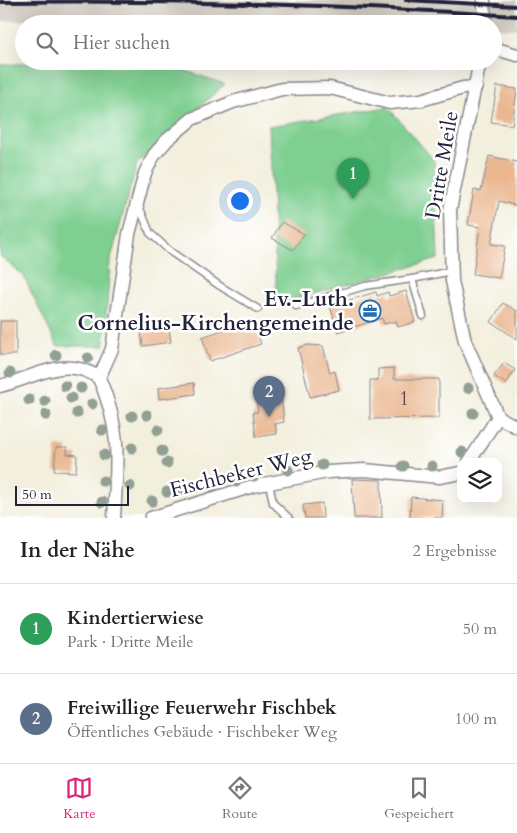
<!DOCTYPE html>
<html lang="de">
<head>
<meta charset="utf-8">
<style>
	:root { --surface:#fff; --page:#f6f6f6; --text:#222; --muted:#767676; --line:#e0e0e0; --accent:#db2777 }
	body { margin:0; font-family:Cardo,serif; background:var(--page); color:var(--text) }
	.controls { position:absolute; right:15px; bottom:15px; display:grid; overflow:hidden; border-radius:10px; box-shadow:0 5px 20px #0002 }
	.controls button { width:45px; height:45px; display:grid; place-items:center; padding:0; border:0; border-bottom:1px solid var(--line); background:var(--surface); color:var(--text); font:25px sans-serif }
	.scale { position:absolute; left:15px; bottom:12px; width:114px; box-sizing:border-box; padding-left:5px; border:2px solid #22223b; border-top:0; font-size:14px; line-height:18px; white-space:nowrap; color:#22223b; -webkit-text-stroke:4px #fff; paint-order:stroke }
	.you { position:absolute; left:239px; top:200px; width:18px; height:18px; margin:-12px; border:4px solid #fff; border-radius:50%; background:#1a73e8; box-shadow:0 0 0 8px #1a73e833 }
	.badge { display:grid; place-items:center; width:32px; height:32px; border-radius:50%; background:var(--accent); color:#fff; font-size:16px; font-weight:700 }
	.pin { position:absolute; translate:-50% -41px; filter:drop-shadow(0 1px 2px #0008) }
	.pin::after { content:''; position:absolute; top:26px; width:18px; height:15px; background:inherit; clip-path:polygon(0 0,100% 0,50% 100%) }
	.list { margin:0; padding:0; list-style:none }
	h2 { display:flex; justify-content:space-between; align-items:center; height:65px; margin:0; padding:0 20px; font-size:21px }
	h2 small { font-size:16px; font-weight:400; color:var(--muted) }
	.list li { display:grid; grid-template-columns:32px 1fr auto; gap:15px; align-items:center; box-sizing:border-box; height:90px; padding:0 20px; border-top:1px solid var(--line) }
	.list b { display:block; font-size:19px; white-space:nowrap }
	.list p { margin:0; font-size:16px; white-space:nowrap; color:var(--muted) }
	.list em { font-size:16px; font-style:normal; color:var(--muted) }
	.icon { flex:none; width:28px; height:28px; fill:none; stroke:currentColor; stroke-width:2; stroke-linecap:round; stroke-linejoin:round }
	.map { position:relative; flex:none; width:517px; height:518px; overflow:hidden }
	.search { position:absolute; background:var(--surface); box-shadow:0 5px 20px #0002; left:15px; right:15px; top:15px; height:55px; display:flex; align-items:center; gap:12px; box-sizing:border-box; padding:0 18px; border-radius:28px; color:var(--muted); font-size:19px }
	.sheet { height:245px; background:var(--surface) }
	nav { display:flex; justify-content:space-around; align-items:center; box-sizing:border-box; height:70px; border-top:1px solid var(--line); background:var(--surface); font-size:14px; color:var(--muted) }
	nav a { display:grid; justify-items:center; gap:2px }
	nav .on { color:var(--accent) }
	.map>svg:first-child { display:block }
</style>
</head>
<body>
<div class="map">
<svg width="517" height="518" viewBox="0 0 517 518">
	<rect width="100%" height="100%" fill="#fff"/>
	<filter id="ink" filterUnits="userSpaceOnUse"><feTurbulence type="fractalNoise" baseFrequency=".02" numOctaves="2"/><feDisplacementMap in="SourceGraphic" scale="10" xChannelSelector="R" yChannelSelector="G"/><feConvolveMatrix kernelMatrix="1 2 1 2 8 2 1 2 1" color-interpolation-filters="sRGB"/></filter>
	<filter id="wash" filterUnits="userSpaceOnUse"><feTurbulence type="fractalNoise" baseFrequency=".0096" numOctaves="4" result="noise"/><feDisplacementMap in="SourceGraphic" scale="20" xChannelSelector="R" yChannelSelector="G"/><feGaussianBlur stdDeviation="1.12" result="paint"/><feColorMatrix in="noise" values="0 0 0 0 0 0 0 0 0 0 0 0 0 0 0 0 0 1.4 0 .05"/><feComposite in="paint" operator="in"/></filter>
	<g filter="url(#wash)">
		<rect width="100%" height="100%" fill="#f3efdd"/>
		<path fill="#c9c3b8" d="M0,0H517V29L493,28V24L165,18L0,21Z"/>
		<g fill="#7ecf90" stroke="#507866">
			<path d="M66,61H156L225,84L137,163L110,262L104,346H57L23,275L0,256V65Z"/>
			<path d="M388,107L434,160L438,259L277,304L269,126Z"/>
		</g>
		<g id="blocks">
			<g fill="#eab790">
				<path d="M497,86L517,89L512,125L491,122Z"/>
				<path d="M489,156L517,162V206L499,201L491,244L505,246L499,278L473,274L480,227L468,225L474,190L481,191Z"/>
				<path d="M282,222L304,234L293,250L272,238Z"/>
				<path d="M406,291L415,322L398,327L396,321L384,324L382,318L338,332L330,306L376,292L377,296L388,292L389,296Z"/>
				<path d="M503,303L517,311V339L491,322Z"/>
				<path d="M253,320L261,344L210,361L202,337Z"/>
				<rect x="0" y="321" width="16" height="34"/>
				<path d="M168,322L171,342L143,346L140,325Z"/>
				<path d="M308,345L323,346L330,373L335,371L339,390L310,397L298,348Z"/>
				<path d="M504,363L515,370L506,384L494,376Z"/>
				<path d="M394,368V379H439V418L370,419V380H378V369Z"/>
				<path d="M194,383L195,394L159,399L158,388Z"/>
				<path d="M281,395L284,422L275,424L277,434L256,437L253,412H258L256,399Z"/>
				<path d="M56,447H67V454L77,455L76,472L54,471Z"/>
				<path d="M352,479L381,480L382,518H354Z"/>
				<path d="M411,497L443,500L442,518H410Z"/>
				<path d="M322,503L323,518H305L303,505Z"/>
			</g>
		</g>
	</g>
	<g filter="url(#ink)">
		<use href="#blocks" fill-opacity="0" stroke="#8a888c" stroke-width="1"/>
		<g fill="none" stroke-linecap="round" stroke-linejoin="round">
			<g stroke="#8a888c" stroke-width="9">
				<g id="service">
					<path d="M139,206L150,233L171,252L220,286L258,309"/>
					<path d="M296,306L365,286L412,279"/>
					<path d="M423,316L412,279L452,271"/>
					<path d="M269,483L273,503L289,518"/>
				</g>
			</g>
			<g stroke="#8a888c" stroke-width="15">
				<g id="minor">
					<path d="M484,0L485,24"/>
					<path d="M493,48L517,55"/>
					<path d="M480,61L450,210L452,281L465,341L498,417"/>
					<path d="M0,386C35,378 65,354 99,378"/>
					<path d="M498,417L517,427"/>
					<path d="M469,462L498,417"/>
					<path d="M114,518C117,462 122,431 99,378L112,349L129,234L145,173L154,155L167,140L192,119L233,102L282,89L330,88L390,103L421,100L463,88L476,87"/>
					<path d="M151,518L253,486L328,472L364,470L439,477L461,473"/>
				</g>
			</g>
			<use href="#service" stroke="#fff" stroke-width="6"/>
			<use href="#minor" stroke="#fff" stroke-width="12"/>
			<g stroke="#22223b" stroke-width="4">
				<path d="M406,0L517,6"/>
				<path d="M0,2C172,0 345,5 517,16"/>
			</g>
		</g>
		<g fill="#92a094">
			<circle cx="56" cy="355" r="5.5"/>
			<circle cx="88" cy="358" r="5.5"/>
			<circle cx="10" cy="373" r="5.5"/>
			<circle cx="65" cy="386" r="5.5"/>
			<circle cx="81" cy="388" r="5.5"/>
			<circle cx="468" cy="388" r="5.5"/>
			<circle cx="71" cy="398" r="5.5"/>
			<circle cx="29" cy="400" r="5.5"/>
			<circle cx="45" cy="401" r="5.5"/>
			<circle cx="92" cy="404" r="5.5"/>
			<circle cx="77" cy="413" r="5.5"/>
			<circle cx="473" cy="413" r="5.5"/>
			<circle cx="46" cy="415" r="5.5"/>
			<circle cx="147" cy="415" r="5.5"/>
			<circle cx="132" cy="416" r="5.5"/>
			<circle cx="102" cy="430" r="5.5"/>
			<circle cx="158" cy="430" r="5.5"/>
			<circle cx="132" cy="448" r="5.5"/>
			<circle cx="162" cy="451" r="5.5"/>
			<circle cx="462" cy="452" r="5.5"/>
			<circle cx="104" cy="455" r="5.5"/>
			<circle cx="167" cy="463" r="5.5"/>
			<circle cx="322" cy="465" r="5.5"/>
			<circle cx="403" cy="466" r="5.5"/>
			<circle cx="432" cy="466" r="5.5"/>
			<circle cx="288" cy="470" r="5.5"/>
			<circle cx="254" cy="476" r="5.5"/>
			<circle cx="103" cy="481" r="5.5"/>
			<circle cx="236" cy="482" r="5.5"/>
			<circle cx="130" cy="486" r="5.5"/>
			<circle cx="213" cy="487" r="5.5"/>
			<circle cx="181" cy="489" r="5.5"/>
			<circle cx="167" cy="492" r="5.5"/>
			<circle cx="152" cy="501" r="5.5"/>
			<circle cx="102" cy="502" r="5.5"/>
		</g>
	</g>
	<defs>
		<g id="office-ring" transform="scale(1.125)"><circle r="9.5" fill="#fff" stroke="#1f6fb2" stroke-width="1.5"/><path d="M-6-3h4V-5.5h4V-3h4V5H-6ZM-1-4.5V-3h2v-1.5ZM-6 0V1H6V0Z" fill="#1f6fb2"/></g>
	</defs>
	<g fill-rule="evenodd">
		<use href="#office-ring" x="370" y="311"/>
	</g>
	<g text-anchor="middle" dominant-baseline="central" stroke-width="5" stroke-linejoin="round" paint-order="stroke">
		<g font-size="19" fill="#544750">
			<text x="404" y="399">1</text>
		</g>
		<g font-size="21" fill="#22223b" stroke="#fff">
			<text transform="translate(442 165) rotate(-80)">Dritte Meile</text>
			<text transform="translate(241 473) rotate(-14)">Fischbeker Weg</text>
		</g>
		<g font-size="21" font-weight="bold" fill="#22223b" stroke="#fff" text-anchor="end">
			<text x="354" y="299">Ev.-Luth.<tspan x="354" dy="24">Cornelius-Kirchengemeinde</tspan></text>
		</g>
	</g>
</svg>
<div class="controls">
<button><svg class="icon" aria-label="layers" viewBox="0 0 24 24"><path d="M12 4l9 5-9 5-9-5zM3 14l9 5 9-5"/></svg></button>
</div>
<div class="scale">50 m</div>
<div class="you"></div>
<div class="pin badge" style="left:353px;top:199px;background:#2e9e5b">1</div>
<div class="pin badge" style="left:269px;top:417px;background:#5c6f8a">2</div>
<div class="search"><svg class="icon" aria-label="search" viewBox="0 0 24 24"><circle cx="10" cy="10" r="6"/><path d="M15 15l6 6"/></svg>Hier suchen</div>
</div>
<section class="sheet">
<h2>In der Nähe<small>2 Ergebnisse</small></h2>
<ul class="list">
<li><span class="badge" style="background:#2e9e5b">1</span><div><b>Kindertierwiese</b><p>Park · Dritte Meile</p></div><em>50 m</em></li>
<li><span class="badge" style="background:#5c6f8a">2</span><div><b>Freiwillige Feuerwehr Fischbek</b><p>Öffentliches Gebäude · Fischbeker Weg</p></div><em>100 m</em></li>
</ul>
</section>
<nav>
<a class="on"><svg class="icon" aria-label="map" viewBox="0 0 24 24"><path d="M3 6l6-2 6 2 6-2v14l-6 2-6-2-6 2zM9 4v14M15 6v14"/></svg>Karte</a>
<a><svg class="icon" aria-label="directions" viewBox="0 0 24 24"><path d="M12 3l9 9-9 9-9-9zM9 14v-3h6M13 9l2 2-2 2"/></svg>Route</a>
<a><svg class="icon" aria-label="saved" viewBox="0 0 24 24"><path d="M7 4h10v16l-5-4-5 4z"/></svg>Gespeichert</a>
</nav>
</body>
</html>
